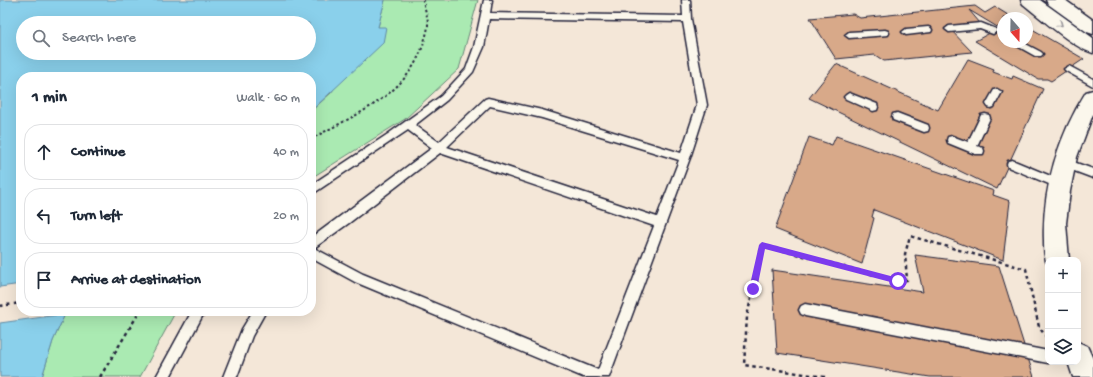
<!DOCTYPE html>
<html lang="en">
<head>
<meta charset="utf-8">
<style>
	:root { --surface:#fff; --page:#f2f2f3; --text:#1f2937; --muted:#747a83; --line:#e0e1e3 }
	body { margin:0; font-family:"Gochi Hand",sans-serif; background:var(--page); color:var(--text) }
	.controls { position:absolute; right:12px; bottom:12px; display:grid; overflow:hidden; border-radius:8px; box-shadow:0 4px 16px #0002 }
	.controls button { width:36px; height:36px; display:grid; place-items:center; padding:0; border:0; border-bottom:1px solid var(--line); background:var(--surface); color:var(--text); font:20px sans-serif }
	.compass { position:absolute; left:997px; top:12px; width:36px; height:36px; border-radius:50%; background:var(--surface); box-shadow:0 4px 16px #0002; rotate:160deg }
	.stop { position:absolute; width:12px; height:12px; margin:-9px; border:3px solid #7c3aed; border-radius:50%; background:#fff }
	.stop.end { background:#7c3aed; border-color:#fff; box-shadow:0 1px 4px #0008 }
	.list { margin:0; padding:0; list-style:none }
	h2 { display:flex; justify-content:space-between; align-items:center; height:52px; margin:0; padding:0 16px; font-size:17px }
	h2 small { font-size:13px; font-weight:400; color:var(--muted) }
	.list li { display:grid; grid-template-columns:26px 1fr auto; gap:12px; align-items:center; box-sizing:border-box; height:56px; margin:0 8px 8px; padding:0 8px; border:1px solid var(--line); border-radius:16px }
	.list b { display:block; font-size:15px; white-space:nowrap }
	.list em { font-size:13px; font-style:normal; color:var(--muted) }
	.icon { flex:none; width:22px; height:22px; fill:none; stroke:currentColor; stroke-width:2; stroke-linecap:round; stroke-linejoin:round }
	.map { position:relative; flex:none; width:1093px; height:377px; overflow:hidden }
	.search { position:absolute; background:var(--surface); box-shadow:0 4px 16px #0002; left:16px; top:16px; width:300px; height:44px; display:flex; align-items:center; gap:10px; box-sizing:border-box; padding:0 14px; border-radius:22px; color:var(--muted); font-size:15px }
	.panel { position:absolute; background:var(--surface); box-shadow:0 4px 16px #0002; left:16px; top:72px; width:300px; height:244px; border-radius:16px }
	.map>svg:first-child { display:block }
</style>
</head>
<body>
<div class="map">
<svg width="1093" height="377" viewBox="0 0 1093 377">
	<rect width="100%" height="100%" fill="#f4e7d8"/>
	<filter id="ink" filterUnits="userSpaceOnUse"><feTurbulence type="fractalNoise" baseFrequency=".025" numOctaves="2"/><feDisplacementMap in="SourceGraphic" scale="8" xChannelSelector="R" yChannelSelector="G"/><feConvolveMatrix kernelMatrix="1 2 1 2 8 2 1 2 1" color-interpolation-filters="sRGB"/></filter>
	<g filter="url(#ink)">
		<g fill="#aaeab2" stroke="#668676">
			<path d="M385,0H478L459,69L405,119L311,178V111L331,93L378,27Z"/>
			<path d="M93,311H176L140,377H42L53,341L65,314Z"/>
		</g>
		<g fill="#8ad0eb" stroke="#608aa5" fill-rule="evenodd">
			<path d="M0,0H385L378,27H386L383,43L311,111V77H21V284L0,287ZM23,23H309V53H23Z"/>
			<path d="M65,314L53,341L42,377H0V323Z"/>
		</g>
		<g fill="#d8a989" stroke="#22223b">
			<path d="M975,6L985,13L995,7L1013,18H1003V42H1027V26L1084,59L1051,81L1047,79H1038L975,41L999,28L969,10L980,23L947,26L972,52L884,61L875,55L836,59L810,18L853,14L860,18Z"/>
			<path d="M968,59L994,69L993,72L1012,79L1013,76L1043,89L997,189L809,98L836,64L938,110Z"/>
			<path d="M836,136L994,191L993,195L1010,201L1003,260L874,210L872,217L874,218L862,264L775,229L809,137L832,145Z"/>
			<path d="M915,255L999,266L1034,377H930L777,353L772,270L923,292Z"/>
		</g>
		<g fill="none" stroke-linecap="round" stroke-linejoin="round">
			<g stroke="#22223b" stroke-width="3">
				<g id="service">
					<path d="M484,0H492L490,13L683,16L682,0H690L691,19L707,105L690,158L609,377H583L355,282L311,258V238L432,148L408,130L311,195V185L388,134L441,96L466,69L474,47ZM489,19L683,22L697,105L681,153L542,110L488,98L485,99L439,142L415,125L447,100L473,72L484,47ZM490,106L542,118L679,160L657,217L447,147ZM440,153L654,226L598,370L363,274L314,248L349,223Z"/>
					<path d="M981,23L996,29L997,31L993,34L980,29L949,32L945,29L949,26Z"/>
					<path d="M928,27L931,28L932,30L931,32L906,35L902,32L906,29Z"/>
					<path d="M885,30L888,31L889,33L888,35L849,38L845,35L849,32Z"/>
					<path d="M1010,42H1022L1041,52L1043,54L1041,56H1035Z"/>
					<path d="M1069,66L1093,79V86L1066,71L1064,69Z"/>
					<path d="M997,89L1002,92L994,107L991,108L988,107L986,104L994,90Z"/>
					<path d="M849,93L877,104L878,107L877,110L873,111L846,99L844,97L846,95Z"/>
					<path d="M897,113L928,125L929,128L928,131L924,132L893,120L892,117L893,114Z"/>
					<path d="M985,114L989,115L990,118L977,146L983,148L984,151L983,154H975L948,143L947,140L948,137L952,136L968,142L981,115Z"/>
					<path d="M1065,159L1093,169V178L1061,166L1060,163L1061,160Z"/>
					<path d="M1012,160L1065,182L1066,185L1065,188L1061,189L1008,167L1007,164L1008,161Z"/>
					<path d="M805,304L1048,351V362H1052L1048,363L805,316L801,314L799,310L801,306Z"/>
					<path d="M192,311H205L170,377H156Z"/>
					<path d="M253,311H266L252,336L237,377H223L242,329Z"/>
				</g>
			</g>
			<g stroke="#22223b" stroke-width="3">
				<g id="minor">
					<path d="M1021,0H1040L1093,38V53C1073,48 1040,17 1023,4Z"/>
					<path d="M1046,0H1065L1093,20V34L1087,32L1048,4Z"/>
					<path d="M1093,90V114L1077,157L1070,191L1066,223L1069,260H1048V266C1044,258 1044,249 1044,240C1042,188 1059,135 1086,92Z"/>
					<path d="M1078,342L1087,346L1093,359V377H1073L1068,362H1078Z"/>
				</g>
			</g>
			<path stroke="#22223b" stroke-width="2" stroke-dasharray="2.5 2.5" stroke-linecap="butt" d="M311,139C354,115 407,96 423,45C425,38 428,31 428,24C428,16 424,8 423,0"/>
			<g stroke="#22223b" stroke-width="2.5" stroke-dasharray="3.5 3.5" stroke-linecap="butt">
				<path d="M0,306L21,303"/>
				<path d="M100,377L137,316L138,311"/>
				<path d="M825,377L744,365L747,317L762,245L898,281L907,280L905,254L910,236L1026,269L1039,327L1048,339"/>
			</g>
			<use href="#service" fill="#fbf7ec" fill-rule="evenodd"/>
			<use href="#minor" fill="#fbf7ec" fill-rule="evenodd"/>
		</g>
		<defs><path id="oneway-chevron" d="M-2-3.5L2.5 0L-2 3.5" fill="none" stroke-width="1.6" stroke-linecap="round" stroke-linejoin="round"/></defs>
		<use stroke="#99979c" href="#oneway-chevron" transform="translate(1060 24) rotate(36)"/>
	</g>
	<path fill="#7c3aed" d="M762,242L898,278L902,281L898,284L765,249L757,289L753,293L749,289L759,245Z"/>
</svg>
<div class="controls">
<button>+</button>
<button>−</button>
<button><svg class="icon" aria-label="layers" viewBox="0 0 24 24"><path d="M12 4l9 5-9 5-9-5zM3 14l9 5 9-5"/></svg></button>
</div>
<svg class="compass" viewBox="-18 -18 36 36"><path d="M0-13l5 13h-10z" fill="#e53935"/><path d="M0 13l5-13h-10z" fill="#747a83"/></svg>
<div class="stop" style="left:898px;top:281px"></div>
<div class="stop end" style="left:753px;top:289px"></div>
<div class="search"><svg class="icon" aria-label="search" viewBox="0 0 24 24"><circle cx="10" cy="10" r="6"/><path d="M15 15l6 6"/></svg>Search here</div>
<section class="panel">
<h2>1 min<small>Walk · 60 m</small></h2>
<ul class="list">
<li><svg class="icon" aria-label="ahead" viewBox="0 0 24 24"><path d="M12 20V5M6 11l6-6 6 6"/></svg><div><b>Continue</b></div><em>40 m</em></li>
<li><svg class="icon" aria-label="left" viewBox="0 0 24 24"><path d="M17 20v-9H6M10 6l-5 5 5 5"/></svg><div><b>Turn left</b></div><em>20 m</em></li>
<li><svg class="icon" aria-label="arrive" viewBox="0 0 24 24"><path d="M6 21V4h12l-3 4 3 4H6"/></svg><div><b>Arrive at destination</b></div></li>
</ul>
</section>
</div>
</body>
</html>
